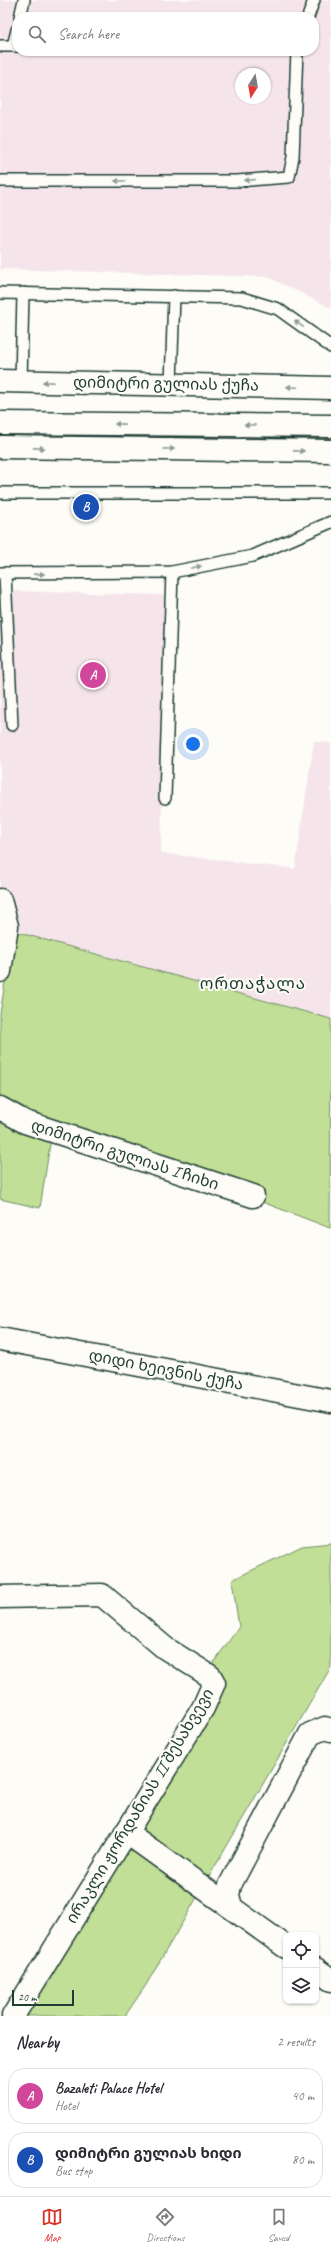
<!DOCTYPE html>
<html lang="en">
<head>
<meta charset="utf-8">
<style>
	:root { --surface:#fff; --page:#f2f2f3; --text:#2b2b33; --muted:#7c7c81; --line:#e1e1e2; --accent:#d93025 }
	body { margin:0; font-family:Caveat,"Noto Sans Georgian",sans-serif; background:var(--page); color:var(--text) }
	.controls { position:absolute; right:12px; bottom:12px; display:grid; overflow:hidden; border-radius:8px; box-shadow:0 1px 3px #0004 }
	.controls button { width:36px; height:36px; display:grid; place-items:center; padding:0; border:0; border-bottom:1px solid var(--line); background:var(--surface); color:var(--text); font:20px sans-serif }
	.compass { position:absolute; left:235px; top:68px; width:36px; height:36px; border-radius:50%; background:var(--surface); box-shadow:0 1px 3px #0004; rotate:191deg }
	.scale { position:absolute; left:12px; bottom:10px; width:62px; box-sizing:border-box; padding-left:4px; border:2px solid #1f3d34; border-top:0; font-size:11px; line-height:14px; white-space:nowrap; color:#1f3d34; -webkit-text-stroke:3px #fdfcf7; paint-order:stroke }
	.you { position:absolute; left:193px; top:744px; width:14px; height:14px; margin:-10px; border:3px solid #fff; border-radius:50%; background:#1a73e8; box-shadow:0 0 0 6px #1a73e833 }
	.badge { display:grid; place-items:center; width:26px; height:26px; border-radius:50%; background:var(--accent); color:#fff; font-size:13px; font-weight:700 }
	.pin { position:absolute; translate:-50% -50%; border:2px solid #fff; box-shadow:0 1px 4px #0006 }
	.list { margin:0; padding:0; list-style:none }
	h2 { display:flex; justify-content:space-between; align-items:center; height:52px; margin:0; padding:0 16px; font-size:17px }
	h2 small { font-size:13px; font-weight:400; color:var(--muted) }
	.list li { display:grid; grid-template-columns:26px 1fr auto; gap:12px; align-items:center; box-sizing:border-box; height:56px; margin:0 8px 8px; padding:0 8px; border:1px solid var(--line); border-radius:16px }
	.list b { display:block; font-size:15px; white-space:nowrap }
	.list p { margin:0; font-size:13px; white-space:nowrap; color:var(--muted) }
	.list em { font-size:13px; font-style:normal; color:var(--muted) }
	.icon { flex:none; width:22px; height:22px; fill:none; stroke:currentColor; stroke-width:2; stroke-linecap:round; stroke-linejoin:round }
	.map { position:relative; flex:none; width:331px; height:2016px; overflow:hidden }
	.search { position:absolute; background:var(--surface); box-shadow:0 1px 3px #0004; left:12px; right:12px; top:12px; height:44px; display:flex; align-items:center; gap:10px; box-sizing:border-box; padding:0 14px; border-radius:16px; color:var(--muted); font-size:15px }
	.sheet { height:180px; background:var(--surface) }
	nav { display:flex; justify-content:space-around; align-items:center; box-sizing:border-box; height:56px; border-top:1px solid var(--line); background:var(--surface); font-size:11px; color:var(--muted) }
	nav a { display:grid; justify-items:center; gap:2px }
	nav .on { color:var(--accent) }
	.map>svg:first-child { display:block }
</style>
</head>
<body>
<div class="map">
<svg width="331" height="2016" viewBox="0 0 331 2016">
	<rect width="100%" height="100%" fill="#fdfcf7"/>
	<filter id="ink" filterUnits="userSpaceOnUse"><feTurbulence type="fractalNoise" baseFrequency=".025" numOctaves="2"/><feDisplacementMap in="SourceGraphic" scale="8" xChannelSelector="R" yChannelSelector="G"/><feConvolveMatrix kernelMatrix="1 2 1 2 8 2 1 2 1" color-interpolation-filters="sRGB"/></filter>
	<g filter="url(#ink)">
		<g fill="#f5e5eb" fill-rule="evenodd">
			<path d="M0,0H331V308L268,277L0,269ZM17,17H314V51H17ZM241,74H265V98H241Z"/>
			<path d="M12,591L166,595L161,853L295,869L314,741L331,743V1019L13,931L7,895L0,888V617L9,728L16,727Z"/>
		</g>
		<g fill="#c2df97" stroke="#708e66">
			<path d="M13,931L331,1019L330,1228L7,1104L0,1094V1014Z"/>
			<path d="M0,1115L51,1138L40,1208L0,1199Z"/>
			<path d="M331,1543V1667L146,1985L125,2016H23L188,1754L225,1685L211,1666L239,1627L232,1580L302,1546Z"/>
		</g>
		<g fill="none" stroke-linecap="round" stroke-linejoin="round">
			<g stroke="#1f3d34" stroke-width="14">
				<g id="lane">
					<path d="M20,17L24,0"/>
					<path d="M308,17L314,0"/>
					<path d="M0,46H17"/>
					<path d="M13,46L17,30"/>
					<path d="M0,181H237L289,177L293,157L297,51"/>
					<path d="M0,293L242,298L278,309L331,347"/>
					<path d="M21,382L23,293"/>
					<path d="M171,383L174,296"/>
					<path d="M0,493H331"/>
					<path d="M0,573L172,572L253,556L331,522"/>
					<path d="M5,574L12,725"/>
					<path d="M165,798L172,572"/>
				</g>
			</g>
			<g stroke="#1f3d34" stroke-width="25">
				<g id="street">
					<path d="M0,900L7,926L0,971"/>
					<path d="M0,1108L25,1122L253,1196"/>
					<path d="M0,1339L331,1401"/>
					<path d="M0,1597L102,1595L165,1648L210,1676L214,1683L203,1708L13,2016"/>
					<path d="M126,1832L286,1947"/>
					<path d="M231,1907L228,1895L230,1885L310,1734L325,1728L331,1730"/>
					<path d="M316,1969L331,1980"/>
				</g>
			</g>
			<g stroke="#1f3d34" stroke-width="25">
				<path id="secondary" d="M0,423L331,426"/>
			</g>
			<g stroke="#1f3d34" stroke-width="25">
				<g id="highway">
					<path d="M0,381L331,388"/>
					<path d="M0,447L331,451"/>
				</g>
			</g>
			<use href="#lane" stroke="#fdfcf7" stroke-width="11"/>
			<use href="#street" stroke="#fdfcf7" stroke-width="22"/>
			<use href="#secondary" stroke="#fdfcf7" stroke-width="22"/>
			<use href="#highway" stroke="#fdfcf7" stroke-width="22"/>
		</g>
		<defs><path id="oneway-solid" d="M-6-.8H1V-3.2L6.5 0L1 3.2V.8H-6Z"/></defs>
		<g fill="#8e9c96">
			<use href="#oneway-solid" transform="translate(250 180) rotate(175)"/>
			<use href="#oneway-solid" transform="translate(120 181) rotate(-180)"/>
			<use href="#oneway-solid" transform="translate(299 324) rotate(-144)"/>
			<use href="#oneway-solid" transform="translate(48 382) rotate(-179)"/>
			<use href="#oneway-solid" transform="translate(292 387) rotate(-178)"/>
			<use href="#oneway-solid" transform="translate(120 424) rotate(-179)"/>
			<use href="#oneway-solid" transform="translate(250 425) rotate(-180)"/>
			<use href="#oneway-solid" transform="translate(39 448) rotate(1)"/>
			<use href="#oneway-solid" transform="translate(169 449) rotate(1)"/>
			<use href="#oneway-solid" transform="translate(299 451) rotate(1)"/>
			<use href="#oneway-solid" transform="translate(196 567) rotate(-12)"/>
			<use href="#oneway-solid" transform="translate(39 574) rotate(-1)"/>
		</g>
	</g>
	<g text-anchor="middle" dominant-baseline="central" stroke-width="4" stroke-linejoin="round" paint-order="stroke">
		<g font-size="16" fill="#1f3d34" stroke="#fdfcf7">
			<text transform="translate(166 384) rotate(1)">დიმიტრი გულიას ქუჩა</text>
			<text transform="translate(125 1155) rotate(18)">დიმიტრი გულიას I ჩიხი</text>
			<text transform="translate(166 1370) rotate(11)">დიდი ხეივნის ქუჩა</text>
			<text transform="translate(140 1806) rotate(-59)">ირაკლი ჟორდანიას II შესახვევი</text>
		</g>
		<g font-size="17" letter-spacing="1" fill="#1f3d34" stroke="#fdfcf7">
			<text x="253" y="983">ორთაჭალა</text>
		</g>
	</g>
</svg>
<div class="controls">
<button><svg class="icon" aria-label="locate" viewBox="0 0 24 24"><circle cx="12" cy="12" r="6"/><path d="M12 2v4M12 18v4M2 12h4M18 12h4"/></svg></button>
<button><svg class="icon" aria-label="layers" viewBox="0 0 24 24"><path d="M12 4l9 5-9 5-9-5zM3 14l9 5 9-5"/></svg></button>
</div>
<svg class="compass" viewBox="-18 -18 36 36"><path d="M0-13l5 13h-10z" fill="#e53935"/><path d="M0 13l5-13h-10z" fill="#7c7c81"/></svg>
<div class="scale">20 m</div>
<div class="you"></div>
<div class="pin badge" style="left:93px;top:675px;background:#d1479c">A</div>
<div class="pin badge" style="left:86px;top:507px;background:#1a4fb4">B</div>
<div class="search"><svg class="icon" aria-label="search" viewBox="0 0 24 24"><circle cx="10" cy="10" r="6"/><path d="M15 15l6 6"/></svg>Search here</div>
</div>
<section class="sheet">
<h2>Nearby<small>2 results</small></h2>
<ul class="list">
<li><span class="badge" style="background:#d1479c">A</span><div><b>Bazaleti Palace Hotel</b><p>Hotel</p></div><em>40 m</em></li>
<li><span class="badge" style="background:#1a4fb4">B</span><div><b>დიმიტრი გულიას ხიდი</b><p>Bus stop</p></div><em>80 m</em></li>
</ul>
</section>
<nav>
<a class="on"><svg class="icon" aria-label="map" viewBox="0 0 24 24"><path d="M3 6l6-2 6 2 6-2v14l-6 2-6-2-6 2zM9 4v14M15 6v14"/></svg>Map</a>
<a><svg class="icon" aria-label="directions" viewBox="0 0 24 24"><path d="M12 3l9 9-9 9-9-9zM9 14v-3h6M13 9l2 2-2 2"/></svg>Directions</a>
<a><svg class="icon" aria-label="saved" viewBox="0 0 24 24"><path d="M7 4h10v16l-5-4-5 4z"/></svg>Saved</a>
</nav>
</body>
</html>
